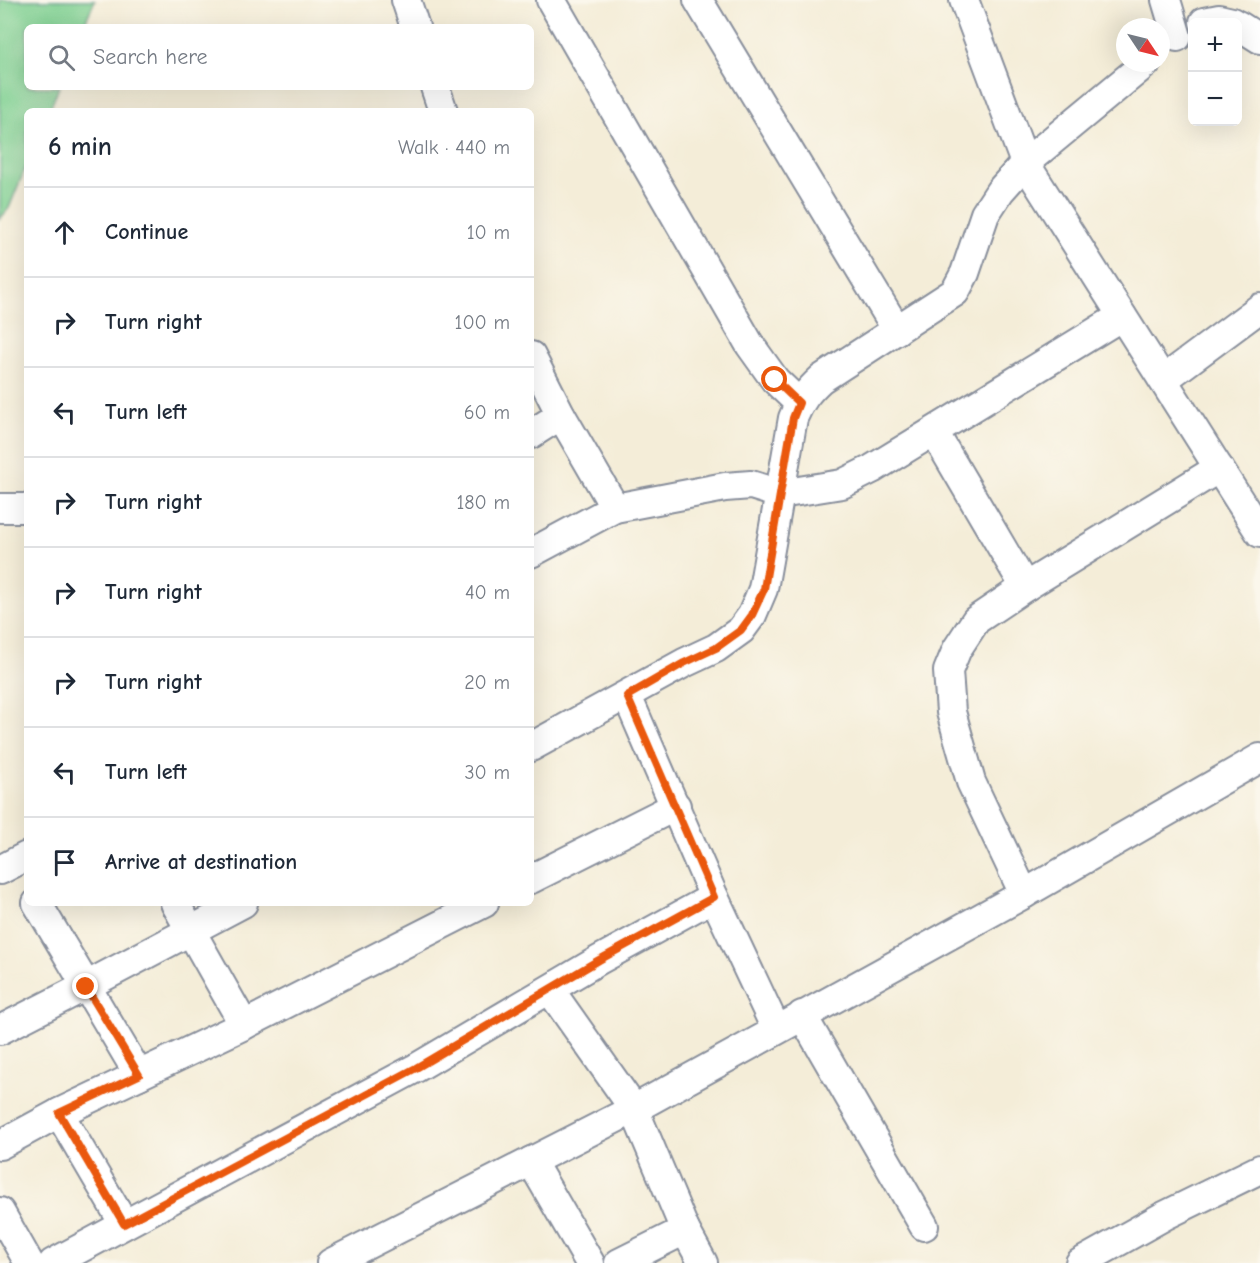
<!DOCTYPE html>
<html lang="en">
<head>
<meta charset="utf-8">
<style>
	:root { --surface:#fff; --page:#f6f6f7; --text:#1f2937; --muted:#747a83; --line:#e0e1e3 }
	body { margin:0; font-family:"Comic Neue",sans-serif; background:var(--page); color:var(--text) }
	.controls { position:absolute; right:18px; top:18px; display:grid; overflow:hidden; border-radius:9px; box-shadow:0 6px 24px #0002 }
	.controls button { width:54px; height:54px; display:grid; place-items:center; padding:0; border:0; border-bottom:2px solid var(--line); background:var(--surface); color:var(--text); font:30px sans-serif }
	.compass { position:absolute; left:1116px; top:18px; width:54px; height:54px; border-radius:50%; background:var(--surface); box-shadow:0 6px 24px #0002; rotate:125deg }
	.stop { position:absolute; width:18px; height:18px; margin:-14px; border:4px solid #ea580c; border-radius:50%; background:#fff }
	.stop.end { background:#ea580c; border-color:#fff; box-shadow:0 2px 6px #0008 }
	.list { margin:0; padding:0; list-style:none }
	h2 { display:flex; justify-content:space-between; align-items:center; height:78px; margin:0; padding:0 24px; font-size:26px }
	h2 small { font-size:20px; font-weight:400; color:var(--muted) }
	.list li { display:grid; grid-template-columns:39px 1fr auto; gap:18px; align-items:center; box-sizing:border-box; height:90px; padding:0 24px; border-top:2px solid var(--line) }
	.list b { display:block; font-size:22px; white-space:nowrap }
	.list em { font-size:20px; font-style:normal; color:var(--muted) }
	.icon { flex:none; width:33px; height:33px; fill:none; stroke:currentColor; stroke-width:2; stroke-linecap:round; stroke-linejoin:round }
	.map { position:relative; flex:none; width:1260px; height:1263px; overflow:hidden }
	.search { position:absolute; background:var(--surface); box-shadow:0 6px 24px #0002; left:24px; top:24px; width:510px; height:66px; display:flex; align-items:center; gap:15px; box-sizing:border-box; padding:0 21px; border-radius:9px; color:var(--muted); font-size:22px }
	.panel { position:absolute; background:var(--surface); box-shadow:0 6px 24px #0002; left:24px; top:108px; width:510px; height:798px; border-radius:9px }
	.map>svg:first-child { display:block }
</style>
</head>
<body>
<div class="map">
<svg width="1260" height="1263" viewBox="0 0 1260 1263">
	<rect width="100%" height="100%" fill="#fbf7ec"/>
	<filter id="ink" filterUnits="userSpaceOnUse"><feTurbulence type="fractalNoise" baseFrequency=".0167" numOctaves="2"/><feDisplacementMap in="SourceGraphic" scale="12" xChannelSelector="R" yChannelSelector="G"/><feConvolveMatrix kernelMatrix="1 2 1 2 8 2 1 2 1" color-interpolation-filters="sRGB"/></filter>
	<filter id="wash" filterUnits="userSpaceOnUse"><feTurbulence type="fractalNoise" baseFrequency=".008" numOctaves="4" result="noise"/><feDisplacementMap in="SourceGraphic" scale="24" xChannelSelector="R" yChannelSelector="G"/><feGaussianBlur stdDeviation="1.35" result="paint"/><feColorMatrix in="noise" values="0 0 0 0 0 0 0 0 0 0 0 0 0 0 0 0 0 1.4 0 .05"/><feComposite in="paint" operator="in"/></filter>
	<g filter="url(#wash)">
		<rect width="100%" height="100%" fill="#f4edd8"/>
		<path fill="#7fd092" stroke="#4d8078" stroke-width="1.5" d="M0,0H95L83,27H27V87H59L49,111H27V164L9,208L0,219Z"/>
	</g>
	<g filter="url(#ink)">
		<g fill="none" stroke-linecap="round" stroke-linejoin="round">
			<g stroke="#888e9b" stroke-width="32">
				<g id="minor">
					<path d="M406,0L415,27"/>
					<path d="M551,0L750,345L775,380L799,403"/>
					<path d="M698,0L897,330"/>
					<path d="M964,0L1025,163L1260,533"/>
					<path d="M1166,0L1177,37"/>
					<path d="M1204,22L1219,19L1232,22"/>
					<path d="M1238,25L1260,39"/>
					<path d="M435,87L443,111"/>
					<path d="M531,356L561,415L615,508"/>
					<path d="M1163,380L1260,308"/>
					<path d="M934,432L1025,587"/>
					<path d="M531,434L561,415"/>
					<path d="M0,508H27"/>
					<path d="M531,553L615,508L725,487L751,485L780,494L842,484L872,469L1122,316"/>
					<path d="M627,696L714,897L776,1029"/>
					<path d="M531,747L684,663L716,648L741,630L752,615L763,589L793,418C800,401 808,391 821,379L955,292L965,273L985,214L1000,191L1025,163L1146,63"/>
					<path d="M0,870L27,856"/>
					<path d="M531,879L676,806"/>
					<path d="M1024,894L971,782L951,712L948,671L957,649L976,620L1025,587L1219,468"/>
					<path d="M37,903L139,1075"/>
					<path d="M550,990L634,1109L685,1230L703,1263"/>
					<path d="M802,1015L924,1226"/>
					<path d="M244,1025L484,903"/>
					<path d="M0,1030L86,986L243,903"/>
					<path d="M59,1113L124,1224"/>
					<path d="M0,1145L59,1113L244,1025L175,903"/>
					<path d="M531,1161L590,1263"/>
					<path d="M0,1212L29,1263"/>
					<path d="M53,1263L416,1068L599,960L714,897"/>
					<path d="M331,1263L634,1109L1024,894L1260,758"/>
					<path d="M619,1263L685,1230"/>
					<path d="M1080,1263L1164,1216L1260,1169"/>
				</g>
			</g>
			<use href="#minor" stroke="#fff" stroke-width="28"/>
		</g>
	</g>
	<g fill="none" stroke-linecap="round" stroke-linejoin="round" filter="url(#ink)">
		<path stroke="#ea580c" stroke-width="8" d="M86,987L139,1075L59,1113L124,1224L416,1068L599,960L714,897L627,696L684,663L716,648L741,630L752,615L764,589L793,418L799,403L775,380"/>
	</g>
</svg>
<div class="controls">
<button>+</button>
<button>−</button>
</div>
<svg class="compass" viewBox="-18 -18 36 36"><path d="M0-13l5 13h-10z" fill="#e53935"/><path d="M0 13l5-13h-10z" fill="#747a83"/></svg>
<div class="stop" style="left:775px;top:380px"></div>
<div class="stop end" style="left:86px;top:987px"></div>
<div class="search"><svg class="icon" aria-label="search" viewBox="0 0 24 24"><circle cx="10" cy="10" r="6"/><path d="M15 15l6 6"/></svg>Search here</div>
<section class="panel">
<h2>6 min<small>Walk · 440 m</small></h2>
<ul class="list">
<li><svg class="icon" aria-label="ahead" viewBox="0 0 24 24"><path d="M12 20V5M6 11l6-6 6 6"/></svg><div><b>Continue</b></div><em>10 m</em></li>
<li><svg class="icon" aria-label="right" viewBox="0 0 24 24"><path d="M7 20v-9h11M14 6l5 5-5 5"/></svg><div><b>Turn right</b></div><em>100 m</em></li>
<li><svg class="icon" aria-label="left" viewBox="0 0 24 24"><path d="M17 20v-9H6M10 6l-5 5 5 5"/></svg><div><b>Turn left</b></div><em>60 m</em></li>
<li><svg class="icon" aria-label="right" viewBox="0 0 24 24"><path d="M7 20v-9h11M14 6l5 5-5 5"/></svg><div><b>Turn right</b></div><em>180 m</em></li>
<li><svg class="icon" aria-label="right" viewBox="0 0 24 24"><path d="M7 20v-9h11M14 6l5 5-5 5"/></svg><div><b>Turn right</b></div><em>40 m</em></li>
<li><svg class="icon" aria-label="right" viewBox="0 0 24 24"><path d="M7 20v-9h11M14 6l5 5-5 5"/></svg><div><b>Turn right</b></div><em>20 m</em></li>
<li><svg class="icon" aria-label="left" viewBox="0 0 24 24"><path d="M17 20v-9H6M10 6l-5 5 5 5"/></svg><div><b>Turn left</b></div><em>30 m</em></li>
<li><svg class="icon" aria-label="arrive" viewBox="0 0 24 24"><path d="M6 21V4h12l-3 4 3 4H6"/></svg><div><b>Arrive at destination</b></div></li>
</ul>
</section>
</div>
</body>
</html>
